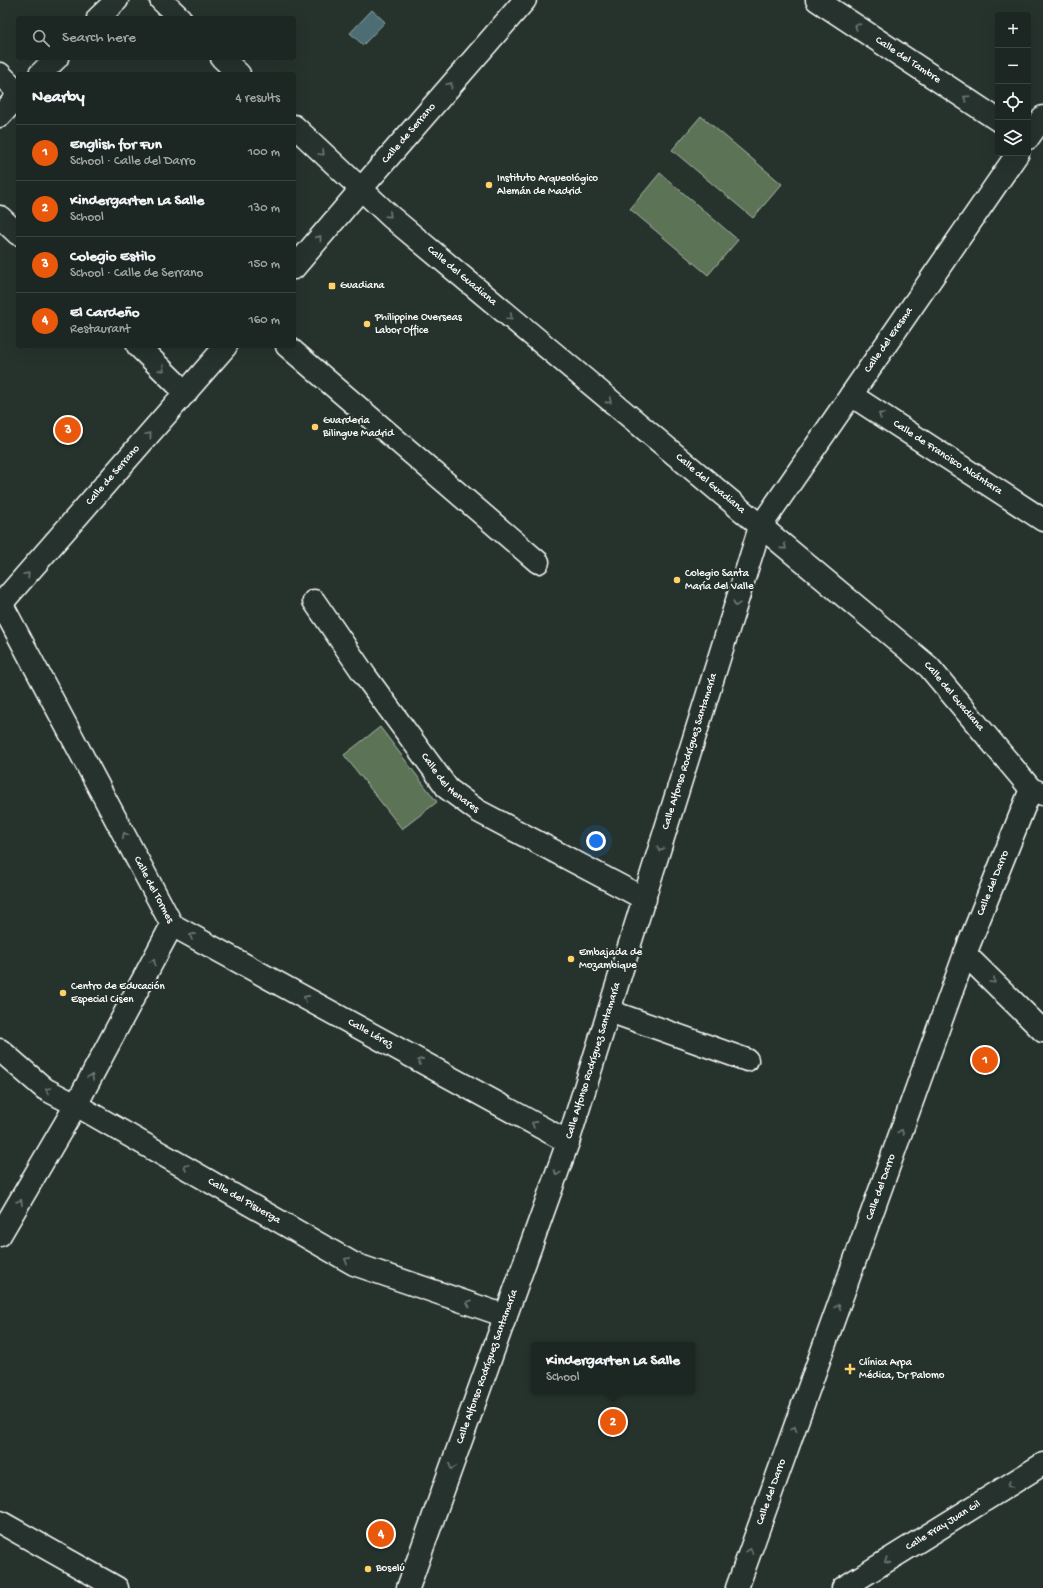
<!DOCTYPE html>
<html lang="en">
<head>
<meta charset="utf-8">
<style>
	:root { --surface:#1c2622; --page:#252e2a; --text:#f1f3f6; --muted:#a0a5a5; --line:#3a4340; --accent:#ea580c }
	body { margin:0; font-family:"Gochi Hand",sans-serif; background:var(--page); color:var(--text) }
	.controls { position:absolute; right:12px; top:12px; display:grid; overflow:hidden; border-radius:4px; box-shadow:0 4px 16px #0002 }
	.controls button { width:36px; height:36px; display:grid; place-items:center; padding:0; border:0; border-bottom:1px solid var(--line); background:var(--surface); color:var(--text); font:20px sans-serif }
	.you { position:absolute; left:596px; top:841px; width:14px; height:14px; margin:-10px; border:3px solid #fff; border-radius:50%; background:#1a73e8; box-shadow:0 0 0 6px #1a73e833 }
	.badge { display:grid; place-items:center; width:26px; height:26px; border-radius:50%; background:var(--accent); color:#fff; font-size:13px; font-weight:700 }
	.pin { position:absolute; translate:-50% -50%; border:2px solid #fff; box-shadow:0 1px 4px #0006 }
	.popup { position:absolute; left:531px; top:1342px; width:164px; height:52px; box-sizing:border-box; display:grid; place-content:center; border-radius:4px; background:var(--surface); filter:drop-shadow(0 1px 3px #0005); font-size:13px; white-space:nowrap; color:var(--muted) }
	.popup b { font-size:15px; color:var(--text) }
	.popup::after { content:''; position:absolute; left:50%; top:100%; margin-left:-8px; border:8px solid transparent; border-top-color:var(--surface) }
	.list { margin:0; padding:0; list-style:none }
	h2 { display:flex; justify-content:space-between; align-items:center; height:52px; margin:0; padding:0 16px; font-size:17px }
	h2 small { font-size:13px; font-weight:400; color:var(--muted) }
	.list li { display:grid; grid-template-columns:26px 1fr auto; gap:12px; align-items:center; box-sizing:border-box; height:56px; padding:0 16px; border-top:1px solid var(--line) }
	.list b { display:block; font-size:15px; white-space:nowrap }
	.list p { margin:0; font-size:13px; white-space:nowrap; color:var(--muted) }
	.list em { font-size:13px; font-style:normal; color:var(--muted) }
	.icon { flex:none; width:22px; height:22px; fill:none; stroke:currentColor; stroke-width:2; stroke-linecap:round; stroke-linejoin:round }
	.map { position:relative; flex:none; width:1043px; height:1588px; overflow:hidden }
	.search { position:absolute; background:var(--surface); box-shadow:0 4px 16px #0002; left:16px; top:16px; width:280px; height:44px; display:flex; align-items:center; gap:10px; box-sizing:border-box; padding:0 14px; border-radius:4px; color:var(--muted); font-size:15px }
	.panel { position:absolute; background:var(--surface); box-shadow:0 4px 16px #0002; left:16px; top:72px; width:280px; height:276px; border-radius:4px }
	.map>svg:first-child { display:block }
</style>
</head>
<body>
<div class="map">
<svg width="1043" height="1588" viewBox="0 0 1043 1588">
	<rect width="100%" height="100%" fill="#26332d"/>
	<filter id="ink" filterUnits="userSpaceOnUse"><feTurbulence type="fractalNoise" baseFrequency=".025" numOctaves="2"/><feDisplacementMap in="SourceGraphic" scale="8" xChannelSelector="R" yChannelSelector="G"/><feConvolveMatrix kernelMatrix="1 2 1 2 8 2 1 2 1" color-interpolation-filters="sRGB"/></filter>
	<g filter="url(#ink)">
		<g fill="#5b7357" stroke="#adb9ab">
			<path d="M701,116L782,184L753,218L672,150Z"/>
			<path d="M660,173L738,240L708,275L630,209Z"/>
			<path d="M380,727L437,802L402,829L344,755Z"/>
		</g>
		<path fill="#4c6d73" stroke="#94a7ab" d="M372,10L385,22L363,45L350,33Z"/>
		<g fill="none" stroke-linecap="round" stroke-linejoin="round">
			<g stroke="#fff" stroke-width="25">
				<g id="street">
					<path d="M161,0L180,18"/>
					<path id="s1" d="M817,0L998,120"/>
					<path d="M98,18L117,0"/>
					<path d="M222,58L239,74"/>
					<path d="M0,74L18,92"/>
					<path d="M40,74L57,58"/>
					<path d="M0,116L18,96"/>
					<path id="s2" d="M294,126L391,217L929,667L1031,789L1043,794"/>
					<path d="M1028,138L1043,117"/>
					<path d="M0,217L18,234"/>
					<path d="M138,346L186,393"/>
					<path d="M287,346L538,562"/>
					<path id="s3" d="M851,395L1043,520"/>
					<path id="s4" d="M0,601L172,925L76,1105L0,1235"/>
					<path id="s5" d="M314,601L366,677L448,789L478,811L645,899"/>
					<path id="s6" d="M172,925L568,1142"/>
					<path d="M965,954L1043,1031"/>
					<path d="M609,1011L747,1060"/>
					<path id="s7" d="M0,1050L45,1089L76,1105L354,1264L506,1316"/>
					<path d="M0,1522L117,1588"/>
					<path id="s8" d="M408,1588L568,1142L760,527L1018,153"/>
					<path id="s9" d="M737,1588L965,954L1031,789"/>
					<path id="s10" d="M843,1588L1043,1464"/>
				</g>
			</g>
			<g stroke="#fff" stroke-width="25">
				<g id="secondary">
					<path id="s11" d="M294,268L361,189L525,0"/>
					<path id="s12" d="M0,605L226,346"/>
				</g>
			</g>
			<use href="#street" stroke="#26332d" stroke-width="22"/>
			<use href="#secondary" stroke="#26332d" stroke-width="22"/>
		</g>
		<defs><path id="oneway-chevron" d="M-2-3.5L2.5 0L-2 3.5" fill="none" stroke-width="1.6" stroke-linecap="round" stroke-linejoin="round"/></defs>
		<g stroke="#727a76">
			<use href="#oneway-chevron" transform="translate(857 26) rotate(-146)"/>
			<use href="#oneway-chevron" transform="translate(450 85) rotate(-49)"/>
			<use href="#oneway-chevron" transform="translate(966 98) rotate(-146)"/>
			<use href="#oneway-chevron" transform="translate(322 153) rotate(46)"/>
			<use href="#oneway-chevron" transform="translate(389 215) rotate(42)"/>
			<use href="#oneway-chevron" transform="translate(319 238) rotate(-51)"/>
			<use href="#oneway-chevron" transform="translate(510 317) rotate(40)"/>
			<use href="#oneway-chevron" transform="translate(162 369) rotate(44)"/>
			<use href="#oneway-chevron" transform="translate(609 401) rotate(40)"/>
			<use href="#oneway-chevron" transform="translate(881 415) rotate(-147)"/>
			<use href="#oneway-chevron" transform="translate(149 435) rotate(-49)"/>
			<use href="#oneway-chevron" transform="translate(784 547) rotate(40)"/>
			<use href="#oneway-chevron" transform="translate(27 575) rotate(-49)"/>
			<use href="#oneway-chevron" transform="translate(736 604) rotate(107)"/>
			<use href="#oneway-chevron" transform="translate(125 835) rotate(-118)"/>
			<use href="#oneway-chevron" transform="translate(660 849) rotate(107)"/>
			<use href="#oneway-chevron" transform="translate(192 936) rotate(-151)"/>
			<use href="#oneway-chevron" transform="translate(153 962) rotate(-62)"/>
			<use href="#oneway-chevron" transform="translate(993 981) rotate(45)"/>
			<use href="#oneway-chevron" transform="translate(306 998) rotate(-151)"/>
			<use href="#oneway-chevron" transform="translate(420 1061) rotate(-151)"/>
			<use href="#oneway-chevron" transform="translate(91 1077) rotate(-62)"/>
			<use href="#oneway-chevron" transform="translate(48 1090) rotate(-149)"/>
			<use href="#oneway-chevron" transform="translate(534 1124) rotate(-151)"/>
			<use href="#oneway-chevron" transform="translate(901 1132) rotate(-70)"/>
			<use href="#oneway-chevron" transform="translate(186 1167) rotate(-150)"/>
			<use href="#oneway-chevron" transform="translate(557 1173) rotate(110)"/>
			<use href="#oneway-chevron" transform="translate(20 1202) rotate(-60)"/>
			<use href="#oneway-chevron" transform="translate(347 1260) rotate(-150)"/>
			<use href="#oneway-chevron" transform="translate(469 1303) rotate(-161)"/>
			<use href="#oneway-chevron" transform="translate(838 1307) rotate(-70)"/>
			<use href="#oneway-chevron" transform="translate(794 1429) rotate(-70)"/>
			<use href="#oneway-chevron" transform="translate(452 1467) rotate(110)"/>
			<use href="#oneway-chevron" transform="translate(1010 1485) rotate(148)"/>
			<use href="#oneway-chevron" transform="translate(750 1551) rotate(-70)"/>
			<use href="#oneway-chevron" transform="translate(887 1561) rotate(148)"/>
		</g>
	</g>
	<g fill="#ffd166" stroke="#26332d" stroke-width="1.5">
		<circle cx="489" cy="185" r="4"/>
		<rect x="328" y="282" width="8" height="8" rx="2"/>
		<circle cx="367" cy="324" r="4"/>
		<circle cx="315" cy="427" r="4"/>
		<circle cx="677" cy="580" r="4"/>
		<circle cx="571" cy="959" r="4"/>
		<circle cx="63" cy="993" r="4"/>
		<path d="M848 1363h4v4h4v4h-4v4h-4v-4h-4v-4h4z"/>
		<circle cx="368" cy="1569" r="4"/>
	</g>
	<g text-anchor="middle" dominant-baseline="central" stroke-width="4" stroke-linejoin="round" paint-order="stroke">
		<g font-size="11" fill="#fff" stroke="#26332d">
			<text stroke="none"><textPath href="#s1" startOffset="109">Calle del Tambre</textPath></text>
			<text stroke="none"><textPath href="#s11" startOffset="177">Calle de Serrano</textPath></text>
			<text stroke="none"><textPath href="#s2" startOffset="225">Calle del Guadiana</textPath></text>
			<text stroke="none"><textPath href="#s8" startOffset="1345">Calle del Eresma</textPath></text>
			<text stroke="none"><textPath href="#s3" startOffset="115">Calle de Francisco Alcántara</textPath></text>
			<text stroke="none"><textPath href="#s12" startOffset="172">Calle de Serrano</textPath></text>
			<text stroke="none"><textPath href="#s2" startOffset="549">Calle del Guadiana</textPath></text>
			<text stroke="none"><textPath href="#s2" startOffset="873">Calle del Guadiana</textPath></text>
			<text stroke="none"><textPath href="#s8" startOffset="883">Calle Alfonso Rodríguez Santamaría</textPath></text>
			<text stroke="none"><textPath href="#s5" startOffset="228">Calle del Henares</textPath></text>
			<text stroke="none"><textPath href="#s9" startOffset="750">Calle del Darro</textPath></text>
			<text stroke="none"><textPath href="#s4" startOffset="327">Calle del Tormes</textPath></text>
			<text stroke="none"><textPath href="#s6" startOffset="226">Calle Lérez</textPath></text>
			<text stroke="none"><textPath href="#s8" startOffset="559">Calle Alfonso Rodríguez Santamaría</textPath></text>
			<text stroke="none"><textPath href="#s9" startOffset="426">Calle del Darro</textPath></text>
			<text stroke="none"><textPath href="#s7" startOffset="288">Calle del Pisuerga</textPath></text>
			<text stroke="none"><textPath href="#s8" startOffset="235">Calle Alfonso Rodríguez Santamaría</textPath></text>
			<text stroke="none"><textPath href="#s9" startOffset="102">Calle del Darro</textPath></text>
			<text stroke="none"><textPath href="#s10" startOffset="118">Calle Fray Juan Gil</textPath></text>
		</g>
		<g font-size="11" fill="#fff" stroke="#26332d" text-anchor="start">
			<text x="497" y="179">Instituto Arqueológico<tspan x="497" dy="13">Alemán de Madrid</tspan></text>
			<text x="340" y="286">Guadiana</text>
			<text x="375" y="318">Philippine Overseas<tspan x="375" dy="13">Labor Office</tspan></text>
			<text x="323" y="421">Guarderia<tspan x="323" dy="13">Bilingue Madrid</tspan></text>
			<text x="685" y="574">Colegio Santa<tspan x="685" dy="13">María del Valle</tspan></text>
			<text x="579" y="953">Embajada de<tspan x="579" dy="13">Mozambique</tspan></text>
			<text x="71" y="987">Centro de Educación<tspan x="71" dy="13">Especial Cisen</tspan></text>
			<text x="859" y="1363">Clínica Arpa<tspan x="859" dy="13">Médica, Dr Palomo</tspan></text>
			<text x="376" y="1569">Boselú</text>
		</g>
	</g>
</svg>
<div class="controls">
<button>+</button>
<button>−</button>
<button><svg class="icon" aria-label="locate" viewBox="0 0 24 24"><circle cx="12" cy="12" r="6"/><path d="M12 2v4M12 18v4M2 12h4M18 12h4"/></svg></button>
<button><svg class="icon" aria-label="layers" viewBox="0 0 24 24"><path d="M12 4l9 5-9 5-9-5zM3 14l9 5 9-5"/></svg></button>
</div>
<div class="you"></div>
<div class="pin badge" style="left:985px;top:1060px">1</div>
<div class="pin badge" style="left:613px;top:1422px">2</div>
<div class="popup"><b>Kindergarten La Salle</b>School</div>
<div class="pin badge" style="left:68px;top:430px">3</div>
<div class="pin badge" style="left:381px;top:1534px">4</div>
<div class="search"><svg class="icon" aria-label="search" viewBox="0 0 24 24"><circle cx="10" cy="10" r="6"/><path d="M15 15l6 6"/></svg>Search here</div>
<section class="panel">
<h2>Nearby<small>4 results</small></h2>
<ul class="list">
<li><span class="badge">1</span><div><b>English for Fun</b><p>School · Calle del Darro</p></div><em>100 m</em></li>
<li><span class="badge">2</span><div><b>Kindergarten La Salle</b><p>School</p></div><em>130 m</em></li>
<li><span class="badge">3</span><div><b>Colegio Estilo</b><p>School · Calle de Serrano</p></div><em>150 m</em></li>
<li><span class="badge">4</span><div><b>El Cardeño</b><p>Restaurant</p></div><em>160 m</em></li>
</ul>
</section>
</div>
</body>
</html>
